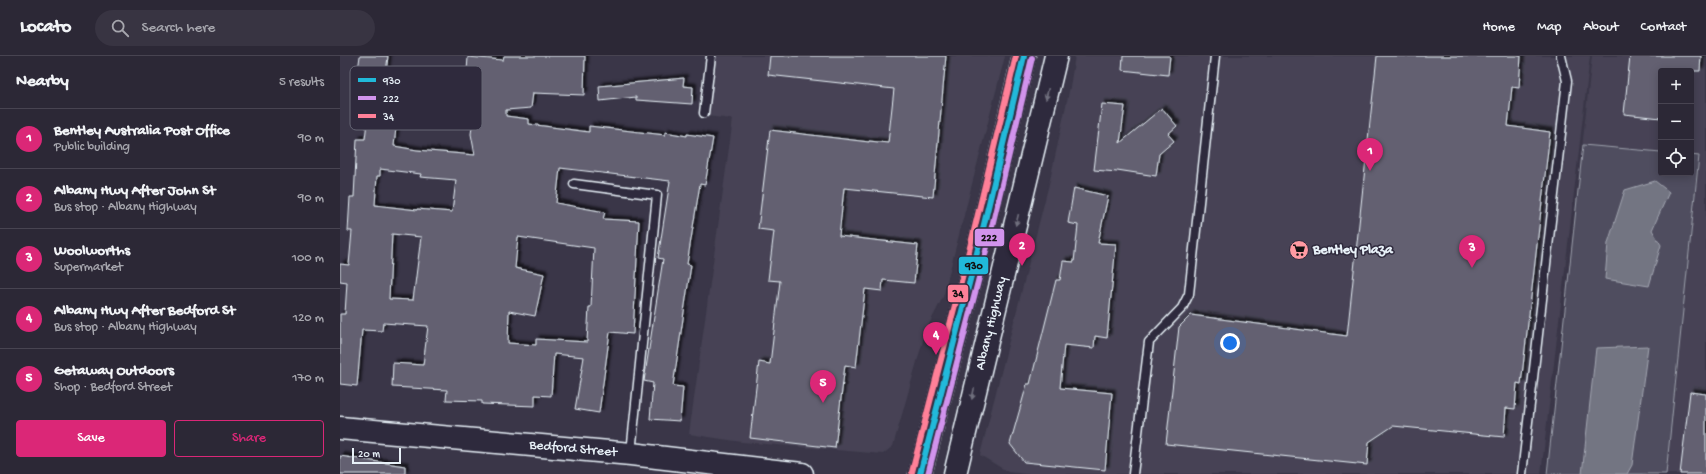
<!DOCTYPE html>
<html lang="en">
<head>
<meta charset="utf-8">
<style>
	:root { --surface:#2c2836; --page:#383442; --text:#f1f3f6; --muted:#a6a6ad; --line:#484451; --accent:#db2777 }
	body { margin:0; font-family:"Gochi Hand",sans-serif; background:var(--page); color:var(--text) }
	.controls { position:absolute; right:12px; top:12px; display:grid; overflow:hidden; border-radius:4px; box-shadow:0 2px 10px #0003 }
	.controls button { width:36px; height:36px; display:grid; place-items:center; padding:0; border:0; border-bottom:1px solid var(--line); background:var(--surface); color:var(--text); font:20px sans-serif }
	.scale { position:absolute; left:12px; bottom:10px; width:49px; box-sizing:border-box; padding-left:4px; border:2px solid #e8f1f8; border-top:0; font-size:11px; line-height:14px; white-space:nowrap; color:#e8f1f8; -webkit-text-stroke:3px #2f2a3d; paint-order:stroke }
	.you { position:absolute; left:890px; top:287px; width:14px; height:14px; margin:-10px; border:3px solid #fff; border-radius:50%; background:#1a73e8; box-shadow:0 0 0 6px #1a73e833 }
	.badge { display:grid; place-items:center; width:26px; height:26px; border-radius:50%; background:var(--accent); color:#fff; font-size:13px; font-weight:700 }
	.pin { position:absolute; translate:-50% -33px; filter:drop-shadow(0 1px 2px #0008) }
	.pin::after { content:''; position:absolute; top:21px; width:14px; height:12px; background:inherit; clip-path:polygon(0 0,100% 0,50% 100%) }
	.list { margin:0; padding:0; list-style:none }
	h2 { display:flex; justify-content:space-between; align-items:center; height:52px; margin:0; padding:0 16px; font-size:17px }
	h2 small { font-size:13px; font-weight:400; color:var(--muted) }
	.list li { display:grid; grid-template-columns:26px 1fr auto; gap:12px; align-items:center; box-sizing:border-box; height:60px; padding:0 16px; border-top:1px solid var(--line) }
	.list b { display:block; font-size:15px; white-space:nowrap }
	.list p { margin:0; font-size:13px; white-space:nowrap; color:var(--muted) }
	.list em { font-size:13px; font-style:normal; color:var(--muted) }
	.actions { display:flex; gap:8px; padding:12px 16px }
	.actions a { flex:1; padding:9px 0; border:1px solid var(--accent); border-radius:4px; text-align:center; font-size:14px; color:var(--accent) }
	.actions .main { background:var(--accent); color:#fff }
	.icon { flex:none; width:22px; height:22px; fill:none; stroke:currentColor; stroke-width:2; stroke-linecap:round; stroke-linejoin:round }
	.map { position:relative; flex:none; width:1366px; height:418px; overflow:hidden }
	header { display:flex; align-items:center; gap:24px; box-sizing:border-box; height:56px; padding:0 20px; background:var(--surface); border-bottom:1px solid var(--line) }
	header strong { font-size:19px }
	nav { display:flex; gap:22px; margin-inline-start:auto; font-size:14px }
	.search { width:280px; height:36px; background:var(--page); display:flex; align-items:center; gap:10px; box-sizing:border-box; padding:0 14px; border-radius:22px; color:var(--muted); font-size:15px }
	main { display:flex }
	aside { flex:1; background:var(--surface) }
	.map>svg:first-child { display:block }
</style>
</head>
<body>
<header>
<strong>Locato</strong>
<div class="search"><svg class="icon" aria-label="search" viewBox="0 0 24 24"><circle cx="10" cy="10" r="6"/><path d="M15 15l6 6"/></svg>Search here</div>
<nav><a>Home</a><a>Map</a><a>About</a><a>Contact</a></nav>
</header>
<main>
<aside>
<h2>Nearby<small>5 results</small></h2>
<ul class="list">
<li><span class="badge">1</span><div><b>Bentley Australia Post Office</b><p>Public building</p></div><em>90 m</em></li>
<li><span class="badge">2</span><div><b>Albany Hwy After John St</b><p>Bus stop · Albany Highway</p></div><em>90 m</em></li>
<li><span class="badge">3</span><div><b>Woolworths</b><p>Supermarket</p></div><em>100 m</em></li>
<li><span class="badge">4</span><div><b>Albany Hwy After Bedford St</b><p>Bus stop · Albany Highway</p></div><em>120 m</em></li>
<li><span class="badge">5</span><div><b>Getaway Outdoors</b><p>Shop · Bedford Street</p></div><em>170 m</em></li>
</ul>
<div class="actions"><a class="main">Save</a><a>Share</a></div>
</aside>
<div class="map">
<svg width="1366" height="418" viewBox="0 0 1366 418">
	<defs>
		<filter id="shadow"><feDropShadow dx="3.5" dy="-3.5" stdDeviation="1" flood-color="#0009"/></filter>
	</defs>
	<rect width="100%" height="100%" fill="#3a3648"/>
	<filter id="ink" filterUnits="userSpaceOnUse"><feTurbulence type="fractalNoise" baseFrequency=".025" numOctaves="2"/><feDisplacementMap in="SourceGraphic" scale="8" xChannelSelector="R" yChannelSelector="G"/><feConvolveMatrix kernelMatrix="1 2 1 2 8 2 1 2 1" color-interpolation-filters="sRGB"/></filter>
	<g filter="url(#ink)">
		<g fill="#464354" fill-rule="evenodd">
			<path d="M368,0H665L603,241L586,274L553,390L543,398L402,386L349,378L393,63L365,60Z"/>
			<path d="M735,0H1250L1201,418H685L668,416L640,399L710,124L730,31Z"/>
			<path d="M1252,0H1366V418H1207ZM1321,15H1351V117H1321Z"/>
		</g>
		<path fill="#504e5f" stroke="#9ca0ac" d="M1243,89L1321,96V117H1351V99L1359,100L1326,418H1207Z"/>
		<g fill="#737482" stroke="#a2a6b1">
			<path d="M1315,125L1329,136L1312,174L1321,189L1309,230L1265,223L1268,187L1285,134Z"/>
			<path d="M1308,290L1292,409L1287,418H1242L1256,292Z"/>
		</g>
		<g fill="#636171" stroke="#e8f1f8" fill-rule="evenodd" filter="url(#shadow)">
			<path d="M20,0H48L46,17L18,14Z"/>
			<path d="M164,0H245L244,39L193,37L191,52L166,54V60L189,63V68L249,76V70L325,79V76L347,80V78L373,82L365,129L360,128L347,208L351,209L333,330L343,331L340,365L310,363L313,327L304,325L323,203L318,202L330,125L220,112L216,147L265,156L263,163L299,165L293,278L270,276L259,357L235,353L244,301L214,298L211,340L195,339V350L142,348V345L106,344L107,334L52,331L53,307L83,309L88,270L43,267L42,275L22,274L17,330L0,328V258H5L7,226L0,225V208L9,209L12,175H8L10,141H14L17,83H25L30,41L59,45L54,90L77,94L135,99L131,78L138,29L126,28L128,1L163,4ZM40,113L81,118L80,121L116,124L112,156L77,153V154L35,149L37,120H40ZM52,178L81,181L73,244L49,243ZM178,181L254,192L251,251H249L247,286L196,283V289L168,287L169,255L195,260L204,218L175,212Z"/>
			<path d="M430,0H606L593,141L504,132L499,180L578,189L574,227L543,224L542,235L525,233L516,311L505,309L495,392L410,382L419,306L430,308L440,225L428,224L434,175L418,173L430,74L529,86V85L548,87L554,33L428,19Z"/>
			<path d="M783,0H830L828,19L782,14Z"/>
			<path d="M1037,0H1181L1179,32L1172,31L1168,70L1210,76L1181,328L1177,327L1175,353L1166,352L1164,381L1053,370L1029,386L1027,409L826,388L839,271L851,259L1007,280Z"/>
			<path d="M1290,0H1361L1360,15H1321V62L1284,58Z"/>
			<path d="M344,22L343,30L353,31L352,48L296,44V41L260,45L259,30Z"/>
			<path d="M762,48L785,50L780,87L822,52L837,70L828,78L834,85L819,98L816,120L777,114V116L754,114Z"/>
			<path d="M734,132L768,140L758,187L776,188L767,282L755,280L754,292L724,289L720,332L772,337L765,414L684,406L670,388L687,328H690L716,224H720L723,205L734,206L738,169L728,167Z"/>
			<path d="M1350,336L1366,338V418H1340Z"/>
			<path d="M0,400L65,410V418H0Z"/>
		</g>
		<g fill="none" stroke-linecap="round" stroke-linejoin="round">
			<g stroke="#e8f1f8" stroke-width="11">
				<g id="lane">
					<path d="M364,57L371,0"/>
					<path d="M234,128L317,139L291,397"/>
					<path d="M793,418L809,286L842,252L849,238L875,0"/>
					<path d="M1182,418L1227,25L1221,0"/>
				</g>
			</g>
			<g stroke="#e8f1f8" stroke-width="25">
				<g id="secondary">
					<path id="s1" d="M0,372L291,398L462,418"/>
				</g>
			</g>
			<g stroke="#e8f1f8" stroke-width="25">
				<g id="highway">
					<path d="M580,418L640,185L684,0"/>
					<path id="s2" d="M615,418L716,0"/>
				</g>
			</g>
			<use href="#lane" stroke="#2f2a3d" stroke-width="8"/>
			<use href="#secondary" stroke="#2f2a3d" stroke-width="22"/>
			<use href="#highway" stroke="#2f2a3d" stroke-width="22"/>
			<g stroke="#2f2a3d" stroke-width="9">
				<path id="bus-1" d="M580,418L640,185L684,0"/>
			</g>
			<g stroke="#2f2a3d" stroke-width="9">
				<path id="bus-2" d="M588,418L648,187L692,2"/>
			</g>
			<g stroke="#2f2a3d" stroke-width="9">
				<path id="bus-3" d="M572,416L632,183L676,0"/>
			</g>
			<use href="#bus-1" stroke="#20b9da" stroke-width="6"/>
			<use href="#bus-2" stroke="#d193ec" stroke-width="6"/>
			<use href="#bus-3" stroke="#ff8098" stroke-width="6"/>
		</g>
		<defs><path id="oneway-solid" d="M-6-.8H1V-3.2L6.5 0L1 3.2V.8H-6Z"/></defs>
		<g fill="#70707e">
			<use href="#oneway-solid" transform="translate(707 38) rotate(103)"/>
			<use href="#oneway-solid" transform="translate(677 164) rotate(104)"/>
			<use href="#oneway-solid" transform="translate(633 338) rotate(102)"/>
		</g>
	</g>
	<defs>
		<g id="supermarket-disc" transform="scale(1)"><circle r="9.5" fill="#ff9aa2" stroke="#2f2a3d"/><path d="M-6-5.5h2.5l.6 2H6L4.5 2H-2.5L-4.4-4H-6ZM-1.5 3.2a1.3 1.3 0 1 0 .1 0ZM3 3.2a1.3 1.3 0 1 0 .1 0Z" fill="#111"/></g>
	</defs>
	<g fill-rule="evenodd">
		<use href="#supermarket-disc" x="959" y="194"/>
	</g>
	<g text-anchor="middle" dominant-baseline="central" stroke-width="3" stroke-linejoin="round" paint-order="stroke">
		<g font-size="14" font-weight="bold" fill="#e8f1f8" stroke="#2f2a3d" text-anchor="start">
			<text x="973" y="194">Bentley Plaza</text>
		</g>
		<g font-size="14" fill="#e8f1f8" stroke="#2f2a3d">
			<text stroke="none"><textPath href="#s2" startOffset="155">Albany Highway</textPath></text>
			<text stroke="none"><textPath href="#s1" startOffset="234">Bedford Street</textPath></text>
		</g>
	</g>
	<rect x="10" y="10" width="132" height="64" rx="6" fill="#2f2a3d" stroke="#666675" stroke-width="1"/>
	<rect x="18" y="22" width="18" height="4" fill="#20b9da"/>
	<rect x="18" y="40" width="18" height="4" fill="#d193ec"/>
	<rect x="18" y="58" width="18" height="4" fill="#ff8098"/>
	<g font-size="11" fill="#e8f1f8">
		<text x="43" y="28">930</text>
		<text x="43" y="46">222</text>
		<text x="43" y="64">34</text>
	</g>
	<g stroke="#2f2a3d" stroke-width="1.5">
		<rect x="634" y="172" width="31" height="19" rx="4" fill="#d193ec"/>
		<rect x="618" y="200" width="31" height="19" rx="4" fill="#20b9da"/>
		<rect x="607" y="228" width="22" height="19" rx="4" fill="#ff8098"/>
	</g>
	<g font-size="11" text-anchor="middle" font-weight="bold" fill="#111">
		<text x="649" y="185">222</text>
		<text x="634" y="213">930</text>
		<text x="618" y="241">34</text>
	</g>
</svg>
<div class="controls">
<button>+</button>
<button>−</button>
<button><svg class="icon" aria-label="locate" viewBox="0 0 24 24"><circle cx="12" cy="12" r="6"/><path d="M12 2v4M12 18v4M2 12h4M18 12h4"/></svg></button>
</div>
<div class="scale">20 m</div>
<div class="you"></div>
<div class="pin badge" style="left:1030px;top:115px">1</div>
<div class="pin badge" style="left:682px;top:210px">2</div>
<div class="pin badge" style="left:1132px;top:212px">3</div>
<div class="pin badge" style="left:596px;top:299px">4</div>
<div class="pin badge" style="left:483px;top:347px">5</div>
</div>
</main>
</body>
</html>
